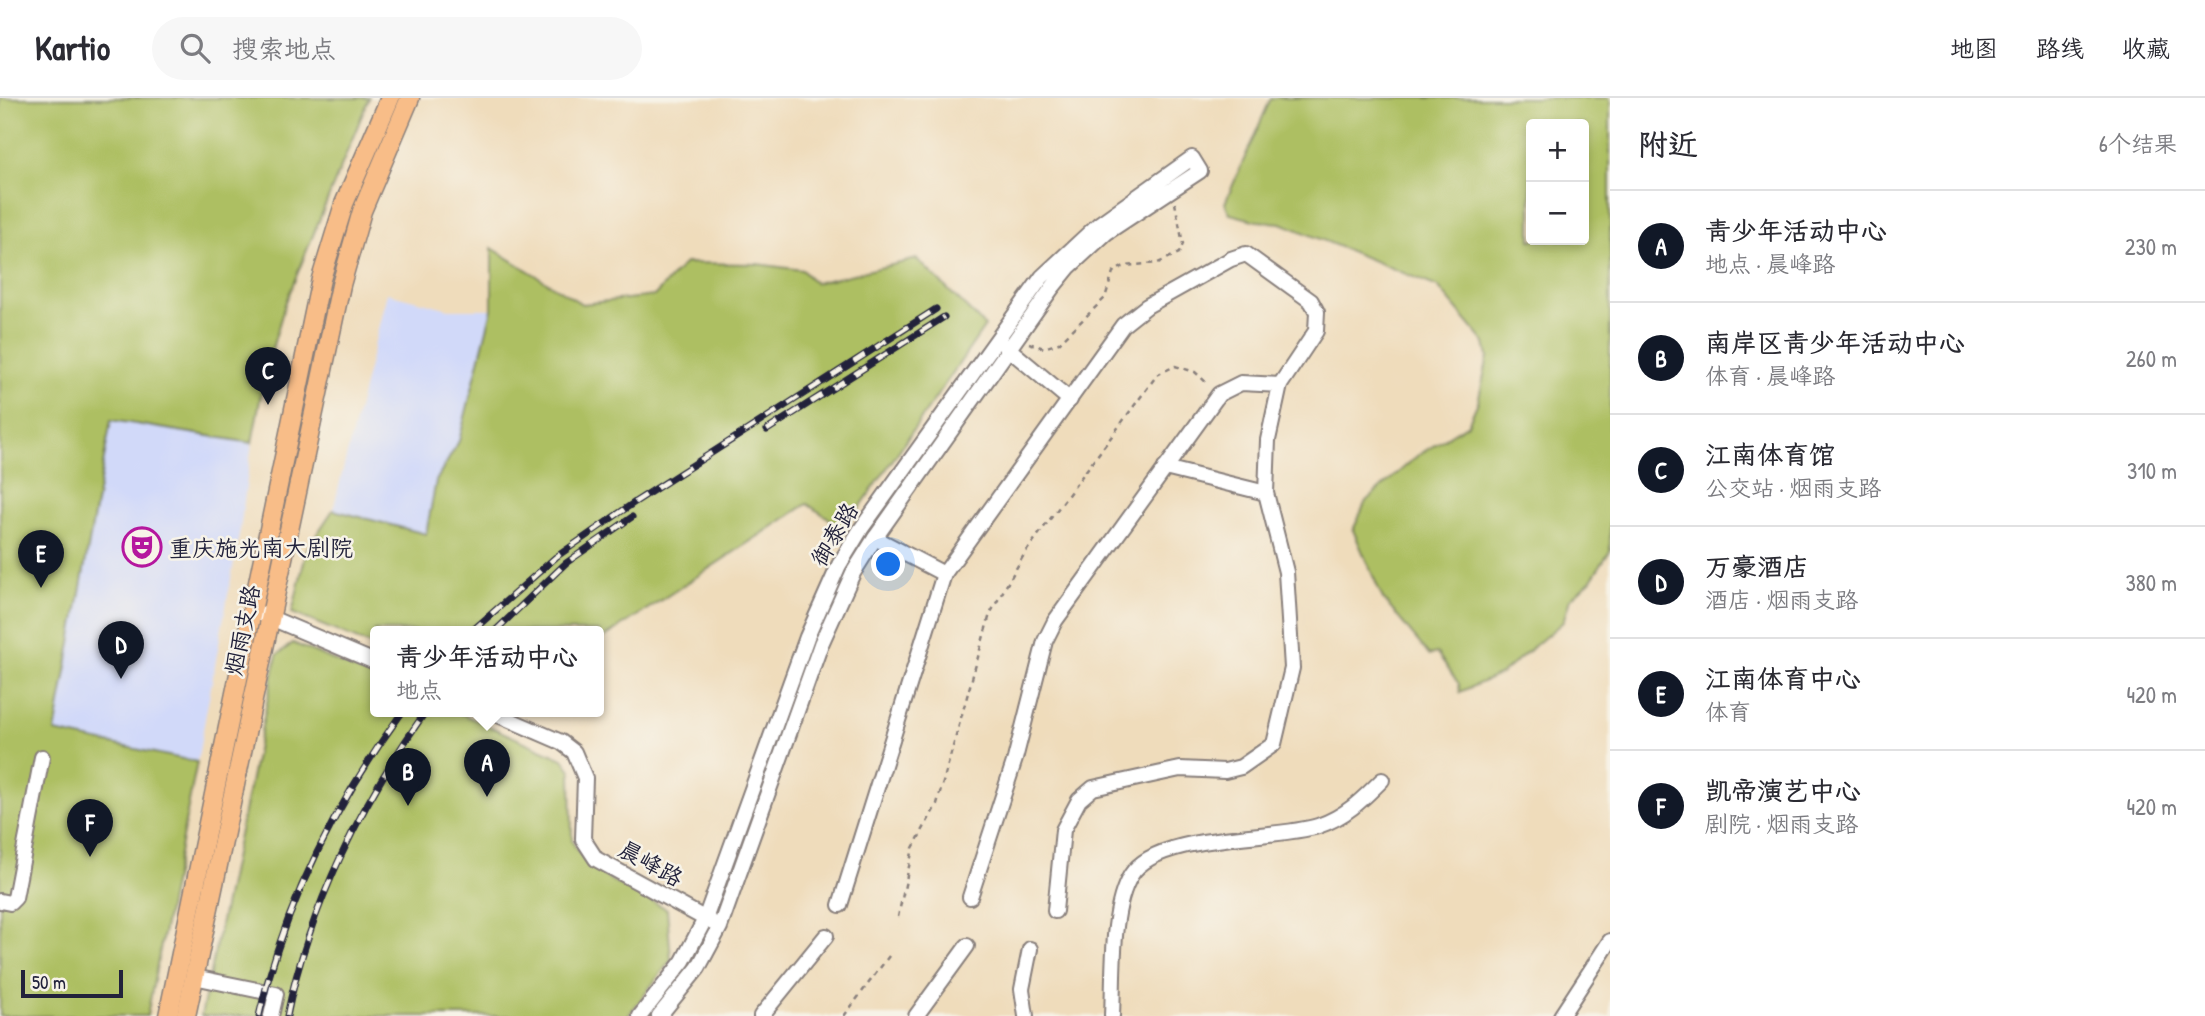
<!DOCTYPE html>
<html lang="zh">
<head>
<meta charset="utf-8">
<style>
	:root { --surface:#fff; --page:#f7f7f7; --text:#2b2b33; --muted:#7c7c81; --line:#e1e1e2; --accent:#111827 }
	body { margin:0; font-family:"Patrick Hand","LXGW WenKai TC",sans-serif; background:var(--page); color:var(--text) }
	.controls { position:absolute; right:21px; top:21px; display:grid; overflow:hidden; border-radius:7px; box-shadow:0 4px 10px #0003 }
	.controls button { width:63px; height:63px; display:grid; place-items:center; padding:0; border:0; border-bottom:2px solid var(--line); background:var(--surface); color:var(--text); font:35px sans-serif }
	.scale { position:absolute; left:21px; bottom:18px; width:102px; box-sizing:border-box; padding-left:7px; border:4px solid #22223b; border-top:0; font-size:19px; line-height:24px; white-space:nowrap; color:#22223b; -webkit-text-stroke:5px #f7f3e8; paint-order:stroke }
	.you { position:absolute; left:889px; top:467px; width:24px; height:24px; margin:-18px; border:5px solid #fff; border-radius:50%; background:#1a73e8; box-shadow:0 0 0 10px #1a73e833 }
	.badge { display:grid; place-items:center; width:46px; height:46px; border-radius:50%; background:var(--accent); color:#fff; font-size:23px; font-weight:700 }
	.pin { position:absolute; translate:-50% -58px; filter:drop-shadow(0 2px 4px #0008) }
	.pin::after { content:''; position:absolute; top:37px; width:24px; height:21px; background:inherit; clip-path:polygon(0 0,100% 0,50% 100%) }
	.popup { position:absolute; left:370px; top:528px; width:234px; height:91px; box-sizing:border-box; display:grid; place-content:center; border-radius:7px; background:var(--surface); filter:drop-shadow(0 2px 5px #0005); font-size:23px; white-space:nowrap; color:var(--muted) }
	.popup b { font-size:26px; color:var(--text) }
	.popup::after { content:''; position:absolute; left:50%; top:100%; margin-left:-14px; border:14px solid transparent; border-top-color:var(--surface) }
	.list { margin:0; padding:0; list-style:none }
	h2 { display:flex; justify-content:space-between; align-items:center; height:91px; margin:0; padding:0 28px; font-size:30px }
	h2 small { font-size:23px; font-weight:400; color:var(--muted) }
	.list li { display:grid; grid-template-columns:46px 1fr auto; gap:21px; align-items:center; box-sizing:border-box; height:112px; padding:0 28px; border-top:2px solid var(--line) }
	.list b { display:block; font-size:26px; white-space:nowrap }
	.list p { margin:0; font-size:23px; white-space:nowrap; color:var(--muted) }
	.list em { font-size:23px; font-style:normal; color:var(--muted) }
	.icon { flex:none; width:38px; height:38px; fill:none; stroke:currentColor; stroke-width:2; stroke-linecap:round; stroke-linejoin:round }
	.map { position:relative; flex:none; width:1610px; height:918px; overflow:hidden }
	header { display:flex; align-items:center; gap:42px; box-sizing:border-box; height:98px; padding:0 35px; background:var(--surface); border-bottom:2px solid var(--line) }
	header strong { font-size:33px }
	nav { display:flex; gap:38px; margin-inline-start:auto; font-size:24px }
	.search { width:490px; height:63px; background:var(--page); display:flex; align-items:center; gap:18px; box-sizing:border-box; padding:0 24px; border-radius:38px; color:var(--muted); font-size:26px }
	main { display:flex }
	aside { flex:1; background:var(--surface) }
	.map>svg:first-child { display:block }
</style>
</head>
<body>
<header>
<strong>Kartio</strong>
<div class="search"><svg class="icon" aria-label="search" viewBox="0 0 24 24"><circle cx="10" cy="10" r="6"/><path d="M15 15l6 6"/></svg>搜索地点</div>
<nav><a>地图</a><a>路线</a><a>收藏</a></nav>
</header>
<main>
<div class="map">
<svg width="1610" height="918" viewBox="0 0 1610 918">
	<rect width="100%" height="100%" fill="#f7f3e8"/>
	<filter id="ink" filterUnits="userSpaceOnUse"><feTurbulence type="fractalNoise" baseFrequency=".0143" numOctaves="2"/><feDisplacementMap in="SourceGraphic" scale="14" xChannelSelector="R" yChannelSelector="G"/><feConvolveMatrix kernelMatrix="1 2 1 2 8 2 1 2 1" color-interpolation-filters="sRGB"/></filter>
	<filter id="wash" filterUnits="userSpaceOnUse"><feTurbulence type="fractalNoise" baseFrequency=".00686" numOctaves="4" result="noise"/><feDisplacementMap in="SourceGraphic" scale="28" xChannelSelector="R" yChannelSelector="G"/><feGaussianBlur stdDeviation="1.57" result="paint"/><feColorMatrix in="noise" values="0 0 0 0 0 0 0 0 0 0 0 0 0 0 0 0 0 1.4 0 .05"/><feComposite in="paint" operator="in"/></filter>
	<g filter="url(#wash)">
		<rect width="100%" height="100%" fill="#efdcbb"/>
		<g fill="#d1d9f9">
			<path d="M387,195L449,211H492L459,343L436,383L426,437L333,412Z"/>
			<path d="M111,322L252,345L240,432L197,664L55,634Z"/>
		</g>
		<g fill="#adbf62" stroke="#68704e" stroke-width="2" fill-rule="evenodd">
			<path d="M0,0H369L285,206L265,275L252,345L111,322L55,634L197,664L147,918H0Z"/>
			<path d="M1271,0H1610V453L1590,483L1570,501L1563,524L1501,576L1460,594L1459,586L1437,555L1429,557L1383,501L1353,432L1366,403L1417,358L1468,326L1478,304L1488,259L1485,245L1438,189L1281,125L1257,123L1230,116L1225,105ZM1531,26H1584V142H1531Z"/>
			<path d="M492,150L582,206L654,198L685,165L757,166L802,172L815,185L917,161L985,228L845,431L807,406L599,543V533H375V549L292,515L307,451L333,412L426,436L436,383L459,343L492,211Z"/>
			<path d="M293,545L375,580V613H455L563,661L571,672L572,743C589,779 634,793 667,811L671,862L628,918H201L277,557Z"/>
		</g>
	</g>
	<g filter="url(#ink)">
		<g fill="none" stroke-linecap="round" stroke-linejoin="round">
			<g stroke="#887f7b" stroke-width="18">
				<g id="minor">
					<path d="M1004,247L1070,302"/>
					<path d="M1165,370L1266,395"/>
					<path d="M875,440L944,476"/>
					<path d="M252,512L375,564"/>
					<path d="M489,613L561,644L574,654L585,680L583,741L596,761L713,825"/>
					<path d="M970,799L1015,661L1045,543L1055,523L1219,296L1241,285L1280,287"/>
					<path d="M0,803L10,805L15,800L42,659"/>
					<path d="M840,807L944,476L1123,227L1147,208L1231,161L1246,156L1311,203L1317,214L1316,233L1280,287L1268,342L1266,395L1286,474L1292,570L1274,646L1241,669L1225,673L1180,671L1093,690L1079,702L1063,732L1055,813"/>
					<path d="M194,879L276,896L271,918"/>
					<path d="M640,918L683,863L705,821L807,539L839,467L861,431L1042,179L1099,126L1192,60L1200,73L1106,135L1069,169L1052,190L875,440L853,475L821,546L720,829L698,870L659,918"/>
					<path d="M761,918L826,838"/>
					<path d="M916,918L967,848"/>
					<path d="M1026,918L1022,891L1030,851"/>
					<path d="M1112,918C1114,878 1110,811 1131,777C1157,734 1275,742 1318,728C1345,719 1362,702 1382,682"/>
					<path d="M1561,918L1610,843"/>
				</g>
			</g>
			<g stroke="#887f7b" stroke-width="21">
				<g id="major">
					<path d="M168,918L321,181L344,106L390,0"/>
					<path d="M186,918L341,187L362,113L410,0"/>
				</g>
			</g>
			<g stroke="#887f7b" stroke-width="2.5" stroke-dasharray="5 5" stroke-linecap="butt">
				<path d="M1029,245L1044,250L1059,245L1105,200L1113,174L1124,168L1158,165L1179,155L1183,146L1175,105"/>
				<path d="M898,819L913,750L937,706L990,516L1025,455L1157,277L1175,268L1195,274L1208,286"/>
				<path d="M844,918L889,858"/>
			</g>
			<use href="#minor" stroke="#fff" stroke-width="14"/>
			<use href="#major" stroke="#f8bd88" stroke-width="18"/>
			<g stroke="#22223b" stroke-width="7">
				<g id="rail">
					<path d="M767,332L944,219"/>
					<path d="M472,533L556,459L635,404L936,211"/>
					<path d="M495,533L566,465L632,419"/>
					<path d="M259,918C284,807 336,705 403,613"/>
					<path d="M287,918C309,809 362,703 426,613"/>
				</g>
			</g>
			<use href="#rail" stroke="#f7f3e8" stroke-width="4.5" stroke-dasharray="13" stroke-linecap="butt"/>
		</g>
	</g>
	<defs>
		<g id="theatre-ring" transform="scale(2.0125)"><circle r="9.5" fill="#f7f3e8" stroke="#b5179e" stroke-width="1.5"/><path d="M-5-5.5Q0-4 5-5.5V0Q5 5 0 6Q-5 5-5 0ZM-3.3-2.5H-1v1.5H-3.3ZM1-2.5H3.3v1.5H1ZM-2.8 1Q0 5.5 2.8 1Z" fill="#b5179e"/></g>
	</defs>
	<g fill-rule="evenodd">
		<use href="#theatre-ring" x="142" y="449"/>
	</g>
	<g text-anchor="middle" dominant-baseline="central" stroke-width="5" stroke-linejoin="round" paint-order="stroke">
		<g font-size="23" fill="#22223b" stroke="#f7f3e8">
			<text transform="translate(834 436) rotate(-59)">御泰路</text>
			<text transform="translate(242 532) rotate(-78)">烟雨支路</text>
			<text transform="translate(651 765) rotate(29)">晨峰路</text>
		</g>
		<g font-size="23" fill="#22223b" stroke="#f7f3e8" text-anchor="start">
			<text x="169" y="449">重庆施光南大剧院</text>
		</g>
	</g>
</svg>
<div class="controls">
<button>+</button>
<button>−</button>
</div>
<div class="scale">50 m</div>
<div class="you"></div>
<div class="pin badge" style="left:487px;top:699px">A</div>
<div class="popup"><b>青少年活动中心</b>地点</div>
<div class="pin badge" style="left:408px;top:708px">B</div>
<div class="pin badge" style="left:268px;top:307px">C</div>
<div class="pin badge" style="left:121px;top:581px">D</div>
<div class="pin badge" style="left:41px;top:490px">E</div>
<div class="pin badge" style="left:90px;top:759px">F</div>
</div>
<aside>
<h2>附近<small>6个结果</small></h2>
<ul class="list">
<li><span class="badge">A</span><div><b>青少年活动中心</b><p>地点 · 晨峰路</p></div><em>230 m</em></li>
<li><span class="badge">B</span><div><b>南岸区青少年活动中心</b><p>体育 · 晨峰路</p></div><em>260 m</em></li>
<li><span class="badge">C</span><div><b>江南体育馆</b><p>公交站 · 烟雨支路</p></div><em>310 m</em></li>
<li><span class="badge">D</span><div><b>万豪酒店</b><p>酒店 · 烟雨支路</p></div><em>380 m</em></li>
<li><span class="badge">E</span><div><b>江南体育中心</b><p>体育</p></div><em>420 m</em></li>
<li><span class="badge">F</span><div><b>凯帝演艺中心</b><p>剧院 · 烟雨支路</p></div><em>420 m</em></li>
</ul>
</aside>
</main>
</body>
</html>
